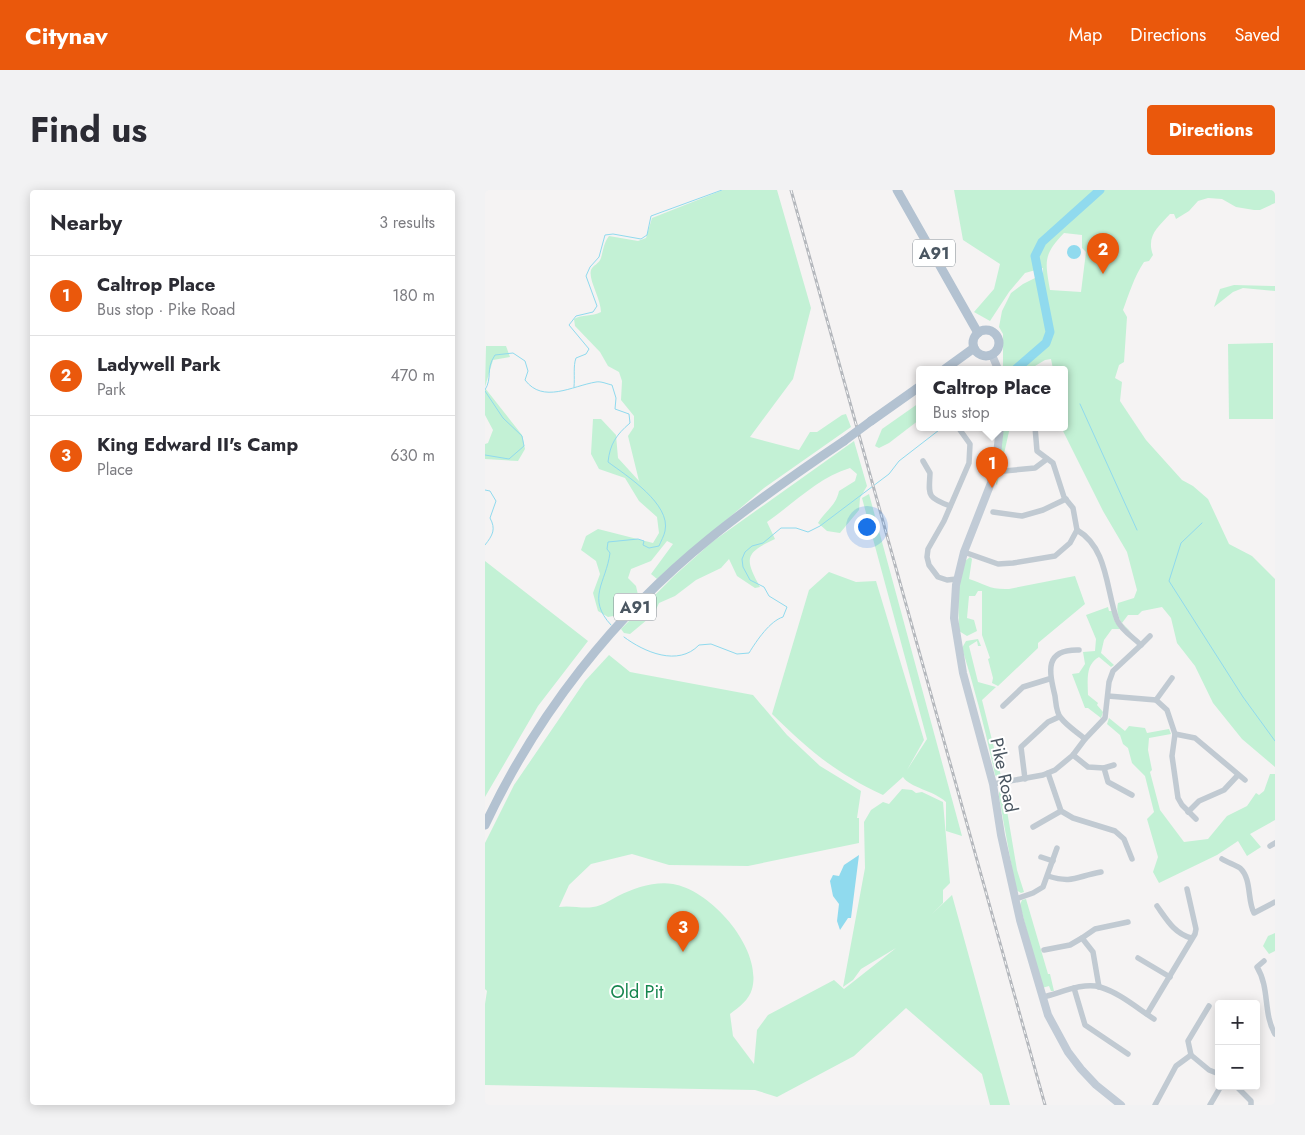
<!DOCTYPE html>
<html lang="en">
<head>
<meta charset="utf-8">
<style>
	:root { --surface:#fff; --page:#f2f2f3; --text:#2b2b33; --muted:#7c7c81; --line:#e1e1e2; --accent:#ea580c }
	body { margin:0; font-family:Jost,sans-serif; background:var(--page); color:var(--text) }
	.controls { position:absolute; right:15px; bottom:15px; display:grid; overflow:hidden; border-radius:5px; box-shadow:0 2px 12px #0003 }
	.controls button { width:45px; height:45px; display:grid; place-items:center; padding:0; border:0; border-bottom:1px solid var(--line); background:var(--surface); color:var(--text); font:25px sans-serif }
	.you { position:absolute; left:381px; top:336px; width:18px; height:18px; margin:-12px; border:4px solid #fff; border-radius:50%; background:#1a73e8; box-shadow:0 0 0 8px #1a73e833 }
	.badge { display:grid; place-items:center; width:32px; height:32px; border-radius:50%; background:var(--accent); color:#fff; font-size:16px; font-weight:700 }
	.pin { position:absolute; translate:-50% -41px; filter:drop-shadow(0 1px 2px #0008) }
	.pin::after { content:''; position:absolute; top:26px; width:18px; height:15px; background:inherit; clip-path:polygon(0 0,100% 0,50% 100%) }
	.popup { position:absolute; left:431px; top:176px; width:152px; height:65px; box-sizing:border-box; display:grid; place-content:center; border-radius:5px; background:var(--surface); filter:drop-shadow(0 1px 4px #0005); font-size:16px; white-space:nowrap; color:var(--muted) }
	.popup b { font-size:19px; color:var(--text) }
	.popup::after { content:''; position:absolute; left:50%; top:100%; margin-left:-10px; border:10px solid transparent; border-top-color:var(--surface) }
	.list { margin:0; padding:0; list-style:none }
	h2 { display:flex; justify-content:space-between; align-items:center; height:65px; margin:0; padding:0 20px; font-size:21px }
	h2 small { font-size:16px; font-weight:400; color:var(--muted) }
	.list li { display:grid; grid-template-columns:32px 1fr auto; gap:15px; align-items:center; box-sizing:border-box; height:80px; padding:0 20px; border-top:1px solid var(--line) }
	.list b { display:block; font-size:19px; white-space:nowrap }
	.list p { margin:0; font-size:16px; white-space:nowrap; color:var(--muted) }
	.list em { font-size:16px; font-style:normal; color:var(--muted) }
	.map { position:relative; flex:none; width:790px; height:915px; overflow:hidden; border-radius:5px }
	header { display:flex; align-items:center; gap:30px; box-sizing:border-box; height:70px; padding:0 25px; background:var(--accent); color:#fff }
	header strong { font-size:24px }
	nav { display:flex; gap:28px; margin-inline-start:auto; font-size:18px }
	.intro { display:flex; align-items:center; justify-content:space-between; box-sizing:border-box; height:120px; padding:0 30px }
	h1 { margin:0; font-size:35px }
	.button { padding:12px 22px; border-radius:5px; background:var(--accent); color:#fff; font-size:18px; font-weight:700 }
	main { display:flex; gap:30px; padding:0 30px }
	aside { flex:1; background:var(--surface); border-radius:5px; box-shadow:0 2px 12px #0003 }
	.map>svg:first-child { display:block }
</style>
</head>
<body>
<header>
<strong>Citynav</strong>
<nav><a>Map</a><a>Directions</a><a>Saved</a></nav>
</header>
<div class="intro"><h1>Find us</h1><a class="button">Directions</a></div>
<main>
<aside>
<h2>Nearby<small>3 results</small></h2>
<ul class="list">
<li><span class="badge">1</span><div><b>Caltrop Place</b><p>Bus stop · Pike Road</p></div><em>180 m</em></li>
<li><span class="badge">2</span><div><b>Ladywell Park</b><p>Park</p></div><em>470 m</em></li>
<li><span class="badge">3</span><div><b>King Edward II's Camp</b><p>Place</p></div><em>630 m</em></li>
</ul>
</aside>
<div class="map">
<svg width="790" height="915" viewBox="0 0 790 915">
	<rect width="100%" height="100%" fill="#f5f3f3"/>
	<g fill="#c3f1d5" fill-rule="evenodd">
		<path d="M238,0H292L326,118L308,189L265,247L314,260L325,242H332L357,225L361,224L366,237L279,298L172,389L166,384L188,354L182,351L166,371L146,379L143,388L151,396L153,405L133,425L123,427L113,421L108,403L115,384L111,371L96,360L101,346L113,339L168,353L174,343L172,327L154,311L140,288L114,279L106,264L108,229H116L131,245L133,268L154,291L143,246L149,237V226L136,210L137,191L134,182L123,176L115,162L90,136L89,129C97,124 107,127 116,122C116,109 103,89 106,80C108,75 114,74 116,68C118,61 119,52 124,46L153,51L161,48L167,28Z"/>
		<path d="M469,0H790V13L775,20H769L751,17L737,9L723,8L713,11L704,21L691,29L689,24H685C673,37 661,46 668,65L664,71L659,72C649,87 644,104 638,120L642,127L639,172L634,175L630,188L637,192L635,211L661,250L697,290L708,296L723,309L744,354L767,366L790,389V577L757,549L728,513L710,476L692,453L686,428L677,417L657,421L653,425H643L637,433L646,442C637,436 630,425 633,413L649,408L652,400L642,362L618,321L576,237H580V179H568L566,169L560,170L545,179H518V144L514,137L517,121L526,103L538,94L558,84V78L540,83L524,102L505,131L489,122L509,99L515,74L478,50ZM579,43L597,45V58L601,62L596,102L565,100C560,71 558,65 579,43Z"/>
		<path d="M749,95L790,96V101L758,98L748,102L729,117L735,99Z"/>
		<path d="M788,153V229H744L743,154Z"/>
		<path d="M1,156H21L25,167L8,170L0,197Z"/>
		<path d="M0,198L37,245L40,259L33,271L0,269V254L3,253L8,240L0,225Z"/>
		<path d="M434,213V230L404,253L394,258L390,256L397,239Z"/>
		<path d="M518,237H525L512,295L511,294Z"/>
		<path d="M369,251L382,296L375,308L374,320L355,343L342,341L333,333C340,321 351,316 354,301L370,291L372,284L365,278C334,287 308,314 282,332L290,349C260,363 259,368 275,397L270,398L252,386L244,369L236,378L211,390L190,406L174,413L169,424L145,444L139,443L136,439L189,386L227,352Z"/>
		<path d="M384,304L477,646L461,641V612C448,600 425,598 418,587L398,605C349,582 325,561 287,524L324,400L344,382L371,392L391,391L439,550L422,580L442,549L377,308Z"/>
		<path d="M485,367L487,369L484,389C500,394 505,400 524,399L590,386L600,414L553,453V458L513,496L507,493L508,488L503,469L505,468L497,445V401H493L490,406H484L482,428L489,430L492,441L482,446L474,441L473,402L479,372Z"/>
		<path d="M0,371L103,451L53,516L0,607Z"/>
		<path d="M623,417L624,421H628L629,430L635,439H627L619,450L616,463L629,475L626,477L614,467C600,475 603,490 603,505L613,513L612,515L618,522L616,528L603,518H600L587,484L594,483L600,474L598,462L610,461L611,449L601,425Z"/>
		<path d="M493,449L496,456H493L492,451L484,456L493,492L511,497L497,510L517,590L515,591L510,585C501,542 490,500 477,458L481,451Z"/>
		<path d="M124,465L145,482L268,505L302,545L335,576L376,601L372,628H374V653L263,676L184,675L147,664L106,674L84,695L74,717C86,715 97,719 108,717C116,716 126,710 133,706C149,698 170,691 188,694C226,700 278,759 267,799C264,810 254,817 245,824L248,846L269,874L272,840L283,825L349,790L359,799L411,758L376,779L368,790L358,797L380,678L379,632L386,620L398,612L404,614L417,599L427,600L431,603L437,602L458,612L465,693L458,700V713L446,725L467,705L525,915H505L497,884L421,818L369,866L292,907L270,900L0,895V814L2,801L0,799V653L29,595L100,491Z"/>
		<path d="M624,528L640,541L644,536L660,538L662,543L684,539L686,544L664,548L663,560L667,580L665,582L675,620L699,652L723,649L742,626L762,616L771,603L774,605L779,601L785,584H790V630L765,644L776,657L762,666L753,651L732,665L674,693L668,682L673,667L662,629L669,622L660,586L647,573L643,558L638,554L635,545L622,534Z"/>
		<path d="M518,597L532,680L539,702L536,703L531,700L514,607V601Z"/>
		<path d="M541,709L563,784H565L569,801H566L564,796L557,798L535,715L537,710Z"/>
		<path d="M790,743V761L784,764L778,756L783,746Z"/>
	</g>
	<g fill="#90daee">
		<circle cx="589" cy="62" r="7"/>
		<path d="M374,665L366,728H363L355,740L352,731L354,714L348,706L345,691L348,685L354,686L359,675Z"/>
	</g>
	<g fill="none" stroke-linecap="round" stroke-linejoin="round">
		<g stroke="#90daee" stroke-width="1">
			<path d="M89,197C90,187 88,176 91,168L101,164L104,159L84,135L91,126L108,122L112,116L101,86L105,77L114,67L120,45L128,44L156,49L162,45L166,26L237,0"/>
			<path d="M0,200C8,187 0,180 10,165L28,163L40,171L43,181L40,190C58,214 87,196 111,192C116,191 122,194 127,195L131,208L130,219L144,224L145,233C131,245 125,254 123,272C142,286 186,314 180,341C179,346 176,351 174,356L164,358L158,355L159,351L153,349L123,352L122,359L125,363C121,393 101,408 126,435"/>
			<path d="M595,214L652,340"/>
			<path d="M0,265L24,269L39,256L37,246L18,228L0,201"/>
			<path d="M0,300L5,301L11,311L5,328C11,339 8,345 0,355"/>
			<path d="M717,333L696,353L684,391L758,507L790,551"/>
			<path d="M139,447C159,462 193,477 214,455L226,454L252,464L264,463C272,450 285,431 298,427L302,417L284,406L279,397L265,390L258,377L257,369L260,362L267,356L278,353L296,338H311L323,342L335,336L404,284L414,271L458,237"/>
		</g>
		<path stroke="#90daee" stroke-width="9" d="M531,179L561,153L565,142L550,66L557,52L615,0"/>
		<g stroke="#c1cad2" stroke-width="5.5">
			<path d="M438,271L445,283C444,305 441,307 465,316"/>
			<path d="M519,281L550,278L562,269"/>
			<path d="M508,322L537,326L558,320L581,309"/>
			<path d="M479,362L513,374L528,373L570,366L585,353L592,340L588,318L579,307L568,273L552,261L550,237"/>
			<path d="M472,389L462,390L453,387L444,375L442,367L443,359L459,331L484,273L485,254L475,240"/>
			<path d="M656,455L665,446"/>
			<path d="M594,460C559,459 564,481 570,506C571,513 571,523 576,528C582,536 592,542 600,549"/>
			<path d="M623,506L671,510L682,520L690,544L687,566L693,608L697,615L711,629"/>
			<path d="M671,510L687,488"/>
			<path d="M518,516L538,497L564,489"/>
			<path d="M690,544L710,548L760,590"/>
			<path d="M588,565L603,577L619,578L623,592L647,605"/>
			<path d="M619,578L629,575"/>
			<path d="M563,583L576,621L588,628L630,641L639,649L647,669"/>
			<path d="M540,589L536,557L563,532L574,527"/>
			<path d="M508,594L558,585L570,580L588,565L600,549L620,528L624,492L628,481L656,455C649,448 636,440 632,430C621,400 623,358 592,340"/>
			<path d="M703,622L714,611L739,600L753,585"/>
			<path d="M548,637L576,621"/>
			<path d="M785,656L790,653"/>
			<path d="M556,667L568,671"/>
			<path d="M737,669C742,672 750,675 755,678C767,689 762,710 769,723L790,712"/>
			<path d="M563,686C588,694 592,686 616,682"/>
			<path d="M531,709L548,703L558,697L572,658"/>
			<path d="M672,716C682,730 689,743 706,748"/>
			<path d="M597,748L610,739L643,732"/>
			<path d="M559,760L585,755L597,748L608,762L614,797"/>
			<path d="M653,768L685,787"/>
			<path d="M779,771L772,777C785,798 778,824 790,844"/>
			<path d="M589,798L600,835L643,864"/>
			<path d="M558,807C575,803 598,792 615,797C635,803 652,818 669,829"/>
			<path d="M662,824L710,744L711,739L702,699"/>
			<path d="M706,865L703,851L724,816"/>
			<path d="M751,896L766,911V915"/>
			<path d="M670,915L691,876L706,865L724,880L734,884"/>
			<path d="M725,915L736,896"/>
		</g>
		<g stroke="#c1cbd6" stroke-width="8">
			<path d="M507,165L513,179"/>
			<path d="M515,237L511,273L506,293L479,362L471,395L469,428L478,483L508,594L516,645L535,730L563,825L583,862L596,879L611,895L636,915"/>
		</g>
		<g stroke="#b3c2d1" stroke-width="9">
			<path d="M412,0L493,143"/>
			<circle cx="501" cy="153" r="13"/>
			<path d="M460,179L489,158"/>
			<path d="M386,231L434,197"/>
			<path d="M0,635C52,524 129,426 224,349C267,314 313,282 359,251"/>
		</g>
		<g stroke="#b5b8bd" stroke-width="3">
			<path id="rail" d="M306,0L560,915"/>
		</g>
		<use href="#rail" stroke="#fff" stroke-width="1" stroke-dasharray="4" stroke-linecap="butt"/>
		<path stroke="#b3c2d1" stroke-width="9" d="M359,251L386,231"/>
	</g>
	<g text-anchor="middle" dominant-baseline="central" stroke-width="4" stroke-linejoin="round" paint-order="stroke">
		<g fill="#fff" stroke="#808990" stroke-width="1">
			<rect x="428" y="49.5" width="42" height="27" rx="4"/>
			<rect x="129" y="403.5" width="42" height="27" rx="4"/>
		</g>
		<g font-size="16" font-weight="bold" fill="#4a5661">
			<text x="449" y="63">A91</text>
			<text x="150" y="417">A91</text>
		</g>
		<g font-size="18" fill="#4a5661" stroke="#fff">
			<text transform="translate(519 585) rotate(78)">Pike Road</text>
		</g>
		<g font-size="18" fill="#17864f" stroke="#fff">
			<text x="152" y="802">Old Pit</text>
		</g>
	</g>
</svg>
<div class="controls">
<button>+</button>
<button>−</button>
</div>
<div class="you"></div>
<div class="pin badge" style="left:507px;top:298px">1</div>
<div class="popup"><b>Caltrop Place</b>Bus stop</div>
<div class="pin badge" style="left:618px;top:84px">2</div>
<div class="pin badge" style="left:198px;top:762px">3</div>
</div>
</main>
</body>
</html>
